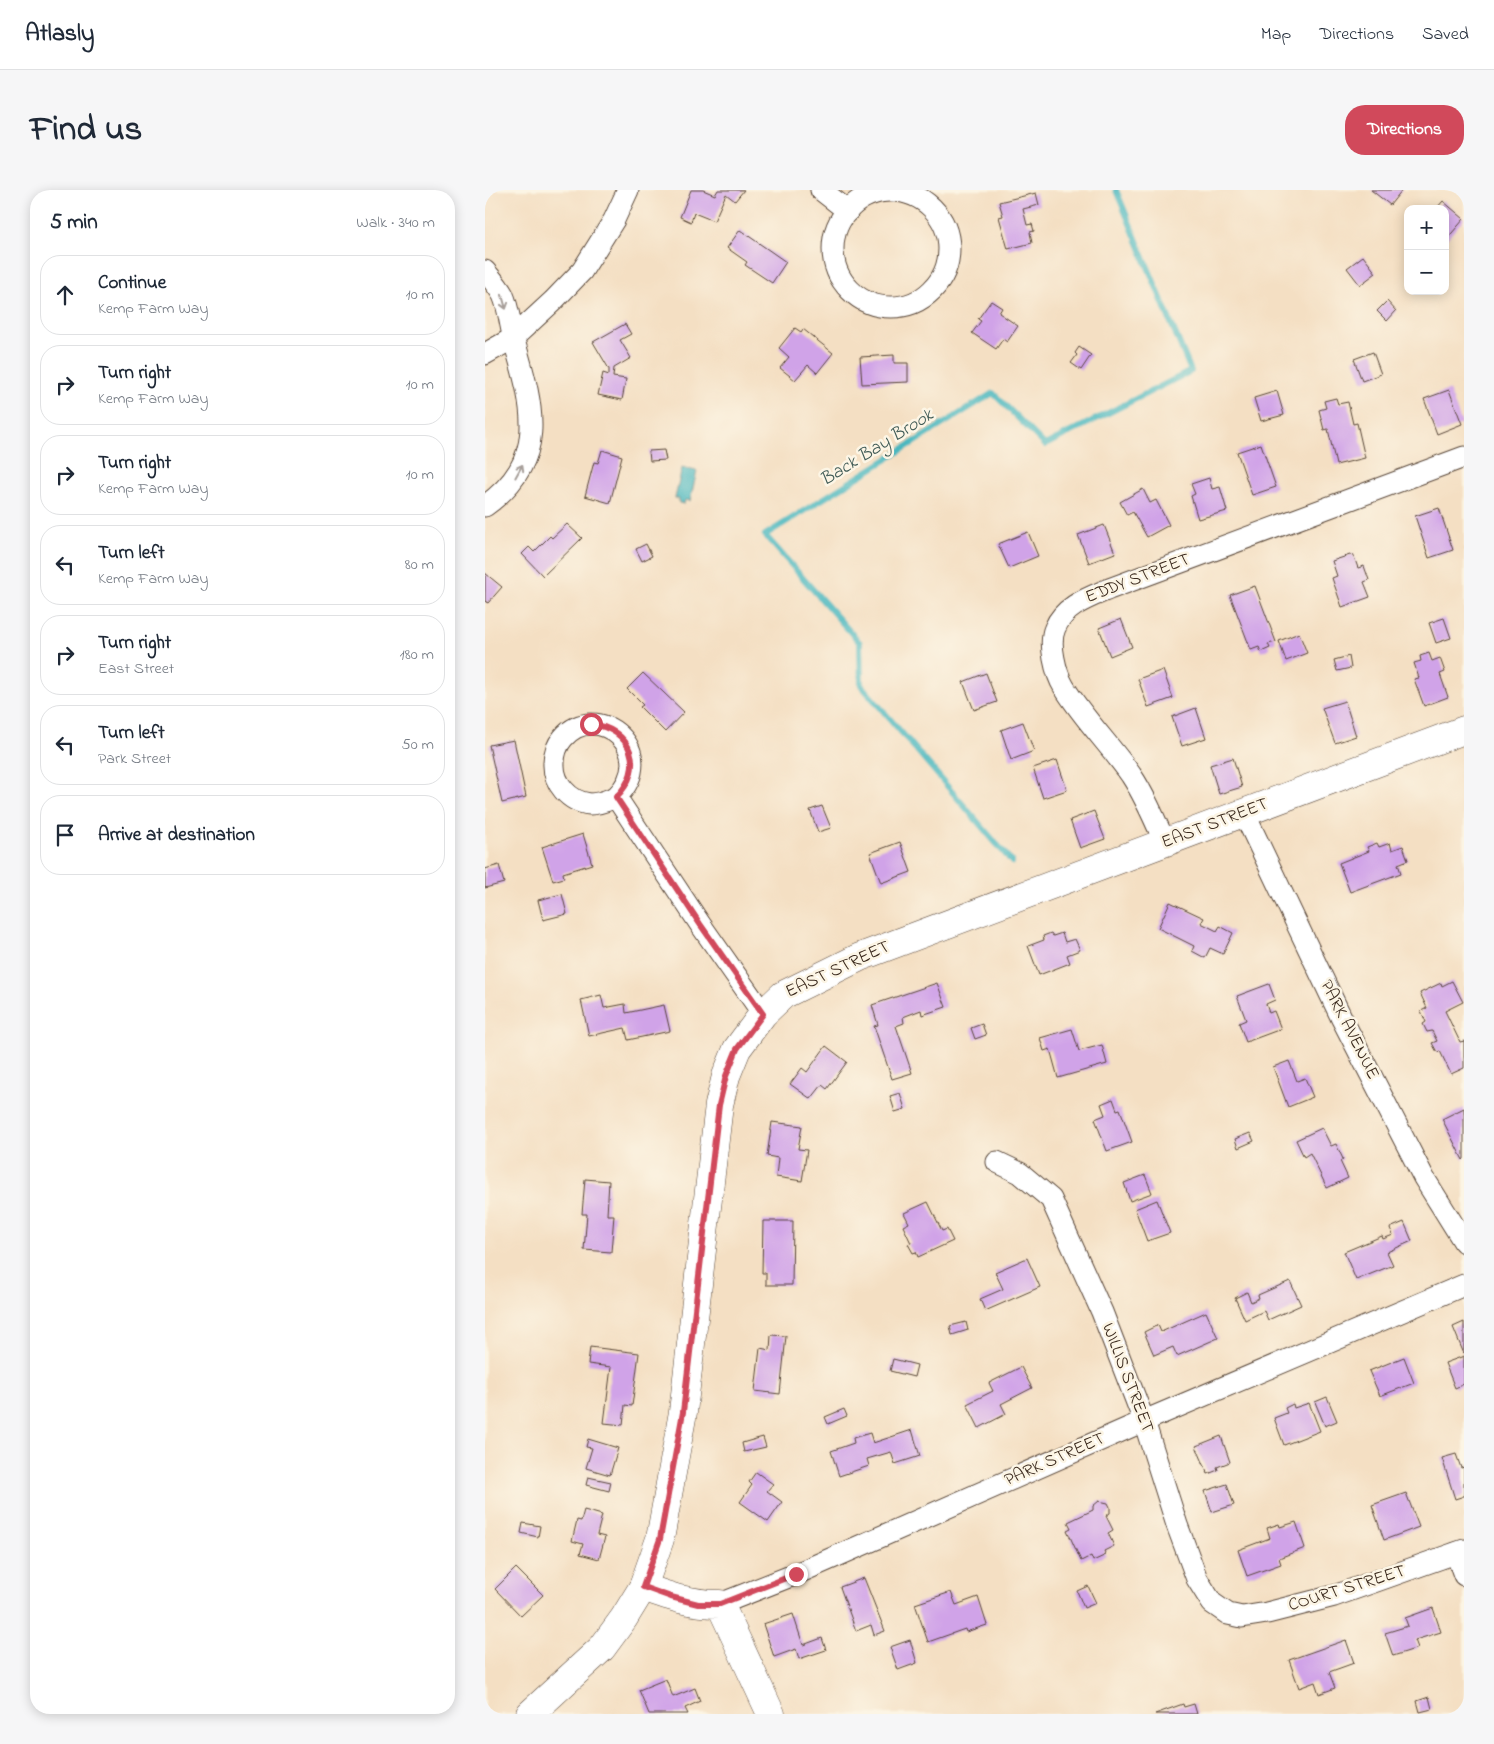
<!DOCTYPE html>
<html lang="en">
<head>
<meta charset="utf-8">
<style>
	:root { --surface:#fff; --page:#f6f6f7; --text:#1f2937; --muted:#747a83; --line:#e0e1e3; --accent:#d1495b }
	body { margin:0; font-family:"Indie Flower",sans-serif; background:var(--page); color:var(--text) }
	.controls { position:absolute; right:15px; top:15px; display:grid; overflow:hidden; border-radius:10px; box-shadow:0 2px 12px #0003 }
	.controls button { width:45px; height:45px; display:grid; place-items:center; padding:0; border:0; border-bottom:1px solid var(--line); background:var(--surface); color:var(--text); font:25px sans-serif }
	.stop { position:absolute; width:15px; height:15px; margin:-11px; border:4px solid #d1495b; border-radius:50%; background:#fff }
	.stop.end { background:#d1495b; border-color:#fff; box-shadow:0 1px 5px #0008 }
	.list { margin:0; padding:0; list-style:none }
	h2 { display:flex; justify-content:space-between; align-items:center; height:65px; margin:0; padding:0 20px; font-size:21px }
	h2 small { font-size:16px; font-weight:400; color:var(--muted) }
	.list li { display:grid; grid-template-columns:32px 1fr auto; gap:15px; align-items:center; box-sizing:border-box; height:80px; margin:0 10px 10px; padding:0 10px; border:1px solid var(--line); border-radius:20px }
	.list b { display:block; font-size:19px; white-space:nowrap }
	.list p { margin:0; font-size:16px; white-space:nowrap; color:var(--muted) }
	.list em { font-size:16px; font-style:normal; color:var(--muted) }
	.icon { flex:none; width:28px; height:28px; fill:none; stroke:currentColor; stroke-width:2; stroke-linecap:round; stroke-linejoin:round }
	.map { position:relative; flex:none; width:979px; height:1524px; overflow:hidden; border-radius:20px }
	header { display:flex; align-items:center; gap:30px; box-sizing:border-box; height:70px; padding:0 25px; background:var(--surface); border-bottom:1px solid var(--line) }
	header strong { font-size:24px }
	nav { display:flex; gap:28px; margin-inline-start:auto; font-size:18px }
	.intro { display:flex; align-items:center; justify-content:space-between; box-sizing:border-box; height:120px; padding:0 30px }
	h1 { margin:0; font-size:35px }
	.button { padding:12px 22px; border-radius:20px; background:var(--accent); color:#fff; font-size:18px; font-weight:700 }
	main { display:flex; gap:30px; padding:0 30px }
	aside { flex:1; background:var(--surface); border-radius:20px; box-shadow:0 2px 12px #0003 }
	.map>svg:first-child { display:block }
</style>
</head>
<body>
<header>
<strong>Atlasly</strong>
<nav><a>Map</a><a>Directions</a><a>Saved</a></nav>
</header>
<div class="intro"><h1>Find us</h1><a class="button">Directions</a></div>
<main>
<aside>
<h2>5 min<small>Walk · 340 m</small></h2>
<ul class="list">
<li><svg class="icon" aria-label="ahead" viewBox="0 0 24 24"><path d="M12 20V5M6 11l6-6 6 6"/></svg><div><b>Continue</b><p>Kemp Farm Way</p></div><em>10 m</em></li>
<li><svg class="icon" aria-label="right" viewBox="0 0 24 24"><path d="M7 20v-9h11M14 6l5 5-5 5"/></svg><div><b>Turn right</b><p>Kemp Farm Way</p></div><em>10 m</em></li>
<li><svg class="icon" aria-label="right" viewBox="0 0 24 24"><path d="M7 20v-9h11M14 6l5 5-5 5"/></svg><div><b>Turn right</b><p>Kemp Farm Way</p></div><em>10 m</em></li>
<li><svg class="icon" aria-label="left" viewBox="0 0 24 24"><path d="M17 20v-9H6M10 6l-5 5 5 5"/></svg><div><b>Turn left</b><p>Kemp Farm Way</p></div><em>80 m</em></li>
<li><svg class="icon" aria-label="right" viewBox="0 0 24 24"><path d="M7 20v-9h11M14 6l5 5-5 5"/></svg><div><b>Turn right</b><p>East Street</p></div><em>180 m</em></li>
<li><svg class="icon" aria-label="left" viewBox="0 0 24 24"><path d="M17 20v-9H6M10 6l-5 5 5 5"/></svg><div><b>Turn left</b><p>Park Street</p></div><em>50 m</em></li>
<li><svg class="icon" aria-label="arrive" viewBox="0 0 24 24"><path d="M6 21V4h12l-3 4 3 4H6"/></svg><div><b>Arrive at destination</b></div></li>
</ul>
</aside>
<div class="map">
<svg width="979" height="1524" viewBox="0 0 979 1524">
	<rect width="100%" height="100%" fill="#fcf5e5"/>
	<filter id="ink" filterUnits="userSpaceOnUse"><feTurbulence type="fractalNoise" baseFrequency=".02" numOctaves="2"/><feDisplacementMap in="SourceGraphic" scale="10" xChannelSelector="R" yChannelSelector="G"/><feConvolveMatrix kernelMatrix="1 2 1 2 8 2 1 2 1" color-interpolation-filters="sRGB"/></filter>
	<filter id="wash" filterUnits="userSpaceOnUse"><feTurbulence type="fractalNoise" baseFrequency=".0096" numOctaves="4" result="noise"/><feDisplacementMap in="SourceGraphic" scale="20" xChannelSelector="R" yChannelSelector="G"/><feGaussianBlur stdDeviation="1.12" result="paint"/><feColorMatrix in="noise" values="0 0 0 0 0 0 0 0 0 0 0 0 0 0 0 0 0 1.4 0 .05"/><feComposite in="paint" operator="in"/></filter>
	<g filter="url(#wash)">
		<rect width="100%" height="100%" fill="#f4dfc3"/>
		<path fill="#48b7bf" stroke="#42706e" d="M197,278L212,281L205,311L200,310L199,314L194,313V309L190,308Z"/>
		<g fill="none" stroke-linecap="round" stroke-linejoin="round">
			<path stroke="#48b7bf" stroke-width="6" d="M527,672L376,495L375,453L280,345L508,203L560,255L706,181L631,0"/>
		</g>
		<g id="blocks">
			<g fill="#d0a3e8">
				<path d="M206,0H218L230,5L233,0H259L250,11L241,4L229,31L209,23L206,32L195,27Z"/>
				<path d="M886,0H917L905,15Z"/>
				<path d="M551,3L554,15L538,19L542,35L547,34L549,41L545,42L547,53L523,59L514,27L518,26L514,12Z"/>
				<path d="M958,11L979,29L960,51V19H951Z"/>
				<path d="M255,40L301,72L287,93L260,75L262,72L242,58Z"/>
				<path d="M878,66L891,83L875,95L862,78Z"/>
				<path d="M506,111L517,118L514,123L533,136L522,152L518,149L511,159L487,143L496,131L493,129Z"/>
				<path d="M902,111L911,121L902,131L892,121Z"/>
				<path d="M140,134L146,144L135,150L146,168L129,178L128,187L141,189L137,210L113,205L118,183L124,185V179L108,152Z"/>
				<path d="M310,138L316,142L318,139L348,163L332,183L323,175L310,190L295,178L304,167L294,158Z"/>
				<path d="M594,157L606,165L596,180L586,173L592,165L590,163Z"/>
				<path d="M888,162L896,184L877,191L869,169Z"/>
				<path d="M409,165V173H423V192L377,194L375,167Z"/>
				<path d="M964,200L977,234L952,244L939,209Z"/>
				<path d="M792,201L799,225L776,231L769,208Z"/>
				<path d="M851,208L853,214L863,212L868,234L872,233L880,268L851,275L843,239L839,240L834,220L841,218L839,211Z"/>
				<path d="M776,254L791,297L767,305L752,262Z"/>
				<path d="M117,260L137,266L125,313L100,306L109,272L113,273Z"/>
				<path d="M179,260L181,270L165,271L164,261Z"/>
				<path d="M724,288L727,299L735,297L742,321L713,329L706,306L710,304L706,294Z"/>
				<path d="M658,299L665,313L671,310L684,335L662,347L648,322L642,325L635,312Z"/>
				<path d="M954,318L968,360L944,368L930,326Z"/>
				<path d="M82,334L97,348L58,386L37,364L44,357L49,362L65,346L67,348Z"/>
				<path d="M619,335L630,363L604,373L593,345Z"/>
				<path d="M543,342L553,366L524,378L513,354Z"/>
				<path d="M161,354L167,366L157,371L151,359Z"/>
				<path d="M868,364L873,378L879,376L884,390L879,392L885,407L857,417L847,388L852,386L847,371Z"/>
				<path d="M0,383L17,397L3,413L0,411Z"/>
				<path d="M770,396L791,452L783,454L785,458L776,462L774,457L766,460L745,405Z"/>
				<path d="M959,428L966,448L951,453L944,433Z"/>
				<path d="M636,429L647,457L625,466L614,438Z"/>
				<path d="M814,443L822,463L801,471L794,451Z"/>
				<path d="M944,463L947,471L955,468L960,482L955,484L963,507L939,516L929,489L934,488L929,473L936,471L935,466Z"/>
				<path d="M864,466L866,478L852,481L849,470Z"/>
				<path d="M678,480L688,508L663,517L653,489Z"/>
				<path d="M158,483L199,522L180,542L155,517L158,515L142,499Z"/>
				<path d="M501,483L512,512L489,520L478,492Z"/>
				<path d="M860,511L871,546L850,553L837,518Z"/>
				<path d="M711,518L721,548L697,556L687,527Z"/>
				<path d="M538,532L549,561L526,570L516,540Z"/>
				<path d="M29,550L41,607L17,613L4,555Z"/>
				<path d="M748,568L757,597L734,604L725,575Z"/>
				<path d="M572,570L582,600L558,608L548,578Z"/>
				<path d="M337,616L346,638L333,642L325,620Z"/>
				<path d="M609,621L620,649L595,658L585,630Z"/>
				<path d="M98,644L107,674L78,683L79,688L68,691L57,657Z"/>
				<path d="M415,652L426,682L396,693L385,663Z"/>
				<path d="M892,653L894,657L905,653L907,660L918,656L923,670L913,674L916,683L865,702L854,673L884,661L882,657Z"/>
				<path d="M14,675L19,693L0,698V679Z"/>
				<path d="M77,704L82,724L58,730L53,710Z"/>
				<path d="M685,712L719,728L716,733L732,741L735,736L748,743L738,764L725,758L720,768L707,761L709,756L673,738Z"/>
				<path d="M566,743L568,746L577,743L580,752L590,749L595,760L582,765L585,773L554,785L543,756L559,750L558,746Z"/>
				<path d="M967,791L978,812L960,821L975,852L979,851V878L966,884L955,861L952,862L947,853L952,851L947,841L942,842L938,834L941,832L936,821L942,818L935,803L956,793L957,796Z"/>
				<path d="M452,793L461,817L437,825L436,820L418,827L419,833L411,836L427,883L407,889L389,836L393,835L387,815Z"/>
				<path d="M784,794L790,810L781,814L784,823L789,821L796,839L761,852L754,833L761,830L752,806Z"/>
				<path d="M116,805L119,818L140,814L141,823L179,815L185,841L143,850L140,838L104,846L96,810Z"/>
				<path d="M497,834L501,845L490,849L486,838Z"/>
				<path d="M587,839L594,861L617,855L622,874L573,888L565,859L559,861L555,848Z"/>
				<path d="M341,856L362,872L342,899L337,895L326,909L305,894L317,878L322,882Z"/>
				<path d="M804,871L812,891L820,888L828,907L803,917L788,877Z"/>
				<path d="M415,903L420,919L410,922L405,906Z"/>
				<path d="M628,909L632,920L635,919L647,952L622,961L610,929L620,925L616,914Z"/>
				<path d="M979,918V969L978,970L957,929Z"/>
				<path d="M287,932L317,936L313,959L322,960L317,991L291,987L293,968L282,966Z"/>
				<path d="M837,938L846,956L851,954L858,969L855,971L863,988L842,998L825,963L819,967L811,950Z"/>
				<path d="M765,943L769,951L753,958L750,949Z"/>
				<path d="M660,985L667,1003L645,1011L639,993Z"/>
				<path d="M100,989L124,991L122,1025H129L126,1062L99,1060L102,1024H97Z"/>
				<path d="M672,1010L685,1043L662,1051L650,1019Z"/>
				<path d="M443,1012L457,1041L462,1039L468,1051L433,1067L431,1062L428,1063L423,1054L426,1053L418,1036L424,1033L419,1023Z"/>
				<path d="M278,1031H308L307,1095H281V1083H277Z"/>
				<path d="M919,1032L927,1051L902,1062L908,1075L871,1090L859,1062L897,1046L898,1049L908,1045L905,1038Z"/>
				<path d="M542,1068L555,1097L500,1121L495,1109L518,1099L510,1082Z"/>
				<path d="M805,1091L816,1115L783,1130L779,1121L760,1130L750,1108L762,1102L766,1112L774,1108L773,1105Z"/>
				<path d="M721,1122L733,1148L692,1166L688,1157L669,1165L659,1142L673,1135L676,1142Z"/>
				<path d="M481,1132L483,1140L467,1145L465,1136Z"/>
				<path d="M979,1132V1164L968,1137Z"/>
				<path d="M286,1145L301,1146L295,1204L270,1201L275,1158L285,1160Z"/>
				<path d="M105,1157L154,1163L147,1216L140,1215L138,1235L119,1233L126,1177L103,1174Z"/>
				<path d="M979,1166V1194L970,1198L960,1173Z"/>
				<path d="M919,1167L929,1193L895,1206L884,1181Z"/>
				<path d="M408,1169L432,1175L429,1187L405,1181Z"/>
				<path d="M536,1177L547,1198L516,1214L521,1224L494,1238L482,1214L508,1201L504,1193Z"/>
				<path d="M842,1207L852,1231L840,1236L830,1212Z"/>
				<path d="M824,1213L835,1241L799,1255L789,1228L802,1223L800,1218L808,1214L809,1218Z"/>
				<path d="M359,1219L362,1226L343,1234L340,1227Z"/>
				<path d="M427,1240L435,1266L410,1274L406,1262L382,1269L384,1276L354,1286L346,1261L369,1253L368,1248L385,1243L388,1253Z"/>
				<path d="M736,1246L745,1272L732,1277L733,1280L723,1284L711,1256Z"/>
				<path d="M278,1247L281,1257L259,1262L257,1253Z"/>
				<path d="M103,1249L133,1258L125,1285L101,1278L107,1258L101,1257Z"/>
				<path d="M971,1264L976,1278L979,1277V1306L970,1309L957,1268Z"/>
				<path d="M271,1282L288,1294L282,1301L297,1312L283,1332L255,1312L267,1295L264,1292Z"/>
				<path d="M103,1287L126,1292L124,1301L101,1295Z"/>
				<path d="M742,1294L749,1315L727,1322L720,1301Z"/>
				<path d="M921,1303L934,1337L899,1350L887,1315Z"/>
				<path d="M614,1311L623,1313L625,1317V1323L621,1326L628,1340L623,1343L629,1356L619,1361L621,1365L608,1371L606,1366L596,1371L582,1340L586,1338L583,1332L608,1320V1316Z"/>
				<path d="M99,1320L117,1325L112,1345L120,1347L114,1369L95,1364L98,1354L87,1351L92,1330L96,1331Z"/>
				<path d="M811,1332L820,1358L794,1368L796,1374L762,1386L753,1360L785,1348L782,1338L794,1334L795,1337Z"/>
				<path d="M38,1333L55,1336L53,1347L36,1343Z"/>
				<path d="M31,1378L58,1405L36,1426L10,1399Z"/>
				<path d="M379,1388L400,1441L389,1445L386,1435L371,1441L355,1397Z"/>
				<path d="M603,1396L611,1413L599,1418L592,1401Z"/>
				<path d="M466,1402L471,1415L493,1407L502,1435L481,1442L480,1439L443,1452L430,1414Z"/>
				<path d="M948,1418L956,1442L930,1450L933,1458L908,1466L900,1443L923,1436L920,1428Z"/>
				<path d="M308,1424L318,1455L337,1448L341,1460L314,1469L311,1459L289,1467L278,1434Z"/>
				<path d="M425,1450L432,1473L413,1480L405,1457Z"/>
				<path d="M861,1450L869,1473L844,1482L850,1498L834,1504L830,1492L814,1498L804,1470Z"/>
				<path d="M181,1489L188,1507L210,1498L215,1511L200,1518L203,1524H164L154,1500Z"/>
				<path d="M944,1507L947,1519L935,1522L932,1511Z"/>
				<path d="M698,1514L699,1517L709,1514L712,1524H670Z"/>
			</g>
		</g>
	</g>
	<g filter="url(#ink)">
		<use href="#blocks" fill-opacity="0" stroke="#574537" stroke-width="1"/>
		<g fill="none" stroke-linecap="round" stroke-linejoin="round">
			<g stroke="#574537" stroke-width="23">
				<g id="minor">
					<path d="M336,0L363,21"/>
					<circle cx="406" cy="59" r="58"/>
					<path d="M0,81C6,88 14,97 18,105C24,118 26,140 30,154C49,219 63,271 0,316"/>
					<path d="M0,164L28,148L68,111L97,81L129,30L143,0"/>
					<path d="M131,607C123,610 115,614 105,614C84,612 68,593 69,573C69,563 72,555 78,548C112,508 177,562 131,607L215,734L278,824"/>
					<path d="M759,623L857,829L939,988L979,1052"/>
					<path d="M680,653C670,630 660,606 646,585C625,555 598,528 579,497C571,484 563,453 570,438C579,416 603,408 624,399L979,267"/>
					<path d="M512,972L535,983L566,1009L617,1122L659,1231L692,1335L712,1389L727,1413L743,1424L757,1427L782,1423L849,1406L979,1360"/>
					<path d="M971,1363L979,1385"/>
					<path d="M235,1414L311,1384L659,1231L979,1095"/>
				</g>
			</g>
			<g stroke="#574537" stroke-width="29">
				<g id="secondary">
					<path d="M158,1397C186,1407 205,1414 235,1414L286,1524"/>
					<path d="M45,1524L117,1458L139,1428L158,1397L175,1349L198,1222L234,915L241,886L252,859L278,824L298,805L375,767L979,540"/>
				</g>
			</g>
			<use href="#minor" stroke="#fff" stroke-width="21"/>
			<use href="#secondary" stroke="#fff" stroke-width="28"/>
		</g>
		<defs><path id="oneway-shaft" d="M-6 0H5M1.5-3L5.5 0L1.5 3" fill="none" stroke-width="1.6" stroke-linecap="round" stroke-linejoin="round" transform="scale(1.25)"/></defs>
		<g stroke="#a79f9a">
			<use href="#oneway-shaft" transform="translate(19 112) rotate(74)"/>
			<use href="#oneway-shaft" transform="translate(34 281) rotate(-61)"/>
		</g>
	</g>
	<g fill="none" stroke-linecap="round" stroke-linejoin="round" filter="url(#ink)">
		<path stroke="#d1495b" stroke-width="6" d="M106,534C147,539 161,578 131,607L215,734L278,824L252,859L241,886L234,915L198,1222L175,1349L158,1397L186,1407L213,1414H235L311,1384"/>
	</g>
	<g text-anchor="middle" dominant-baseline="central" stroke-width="5" stroke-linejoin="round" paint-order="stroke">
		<g font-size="18" fill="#3b2a1e" stroke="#fcf5e5">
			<text transform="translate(653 389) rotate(-21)">EDDY STREET</text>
			<text transform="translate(730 634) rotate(-21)">EAST STREET</text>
			<text transform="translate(353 780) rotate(-25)">EAST STREET</text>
			<text transform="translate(864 840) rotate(63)">PARK AVENUE</text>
			<text transform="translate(642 1188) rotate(69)">WILLIS STREET</text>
			<text transform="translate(570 1270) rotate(-24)">PARK STREET</text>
			<text transform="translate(862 1399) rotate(-17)">COURT STREET</text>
		</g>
		<g font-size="19" font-style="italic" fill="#405b56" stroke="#fcf5e5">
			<text transform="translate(392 258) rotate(-32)">Back Bay Brook</text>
		</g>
	</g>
</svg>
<div class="controls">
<button>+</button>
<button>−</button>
</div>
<div class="stop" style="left:106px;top:534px"></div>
<div class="stop end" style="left:311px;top:1384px"></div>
</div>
</main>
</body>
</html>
